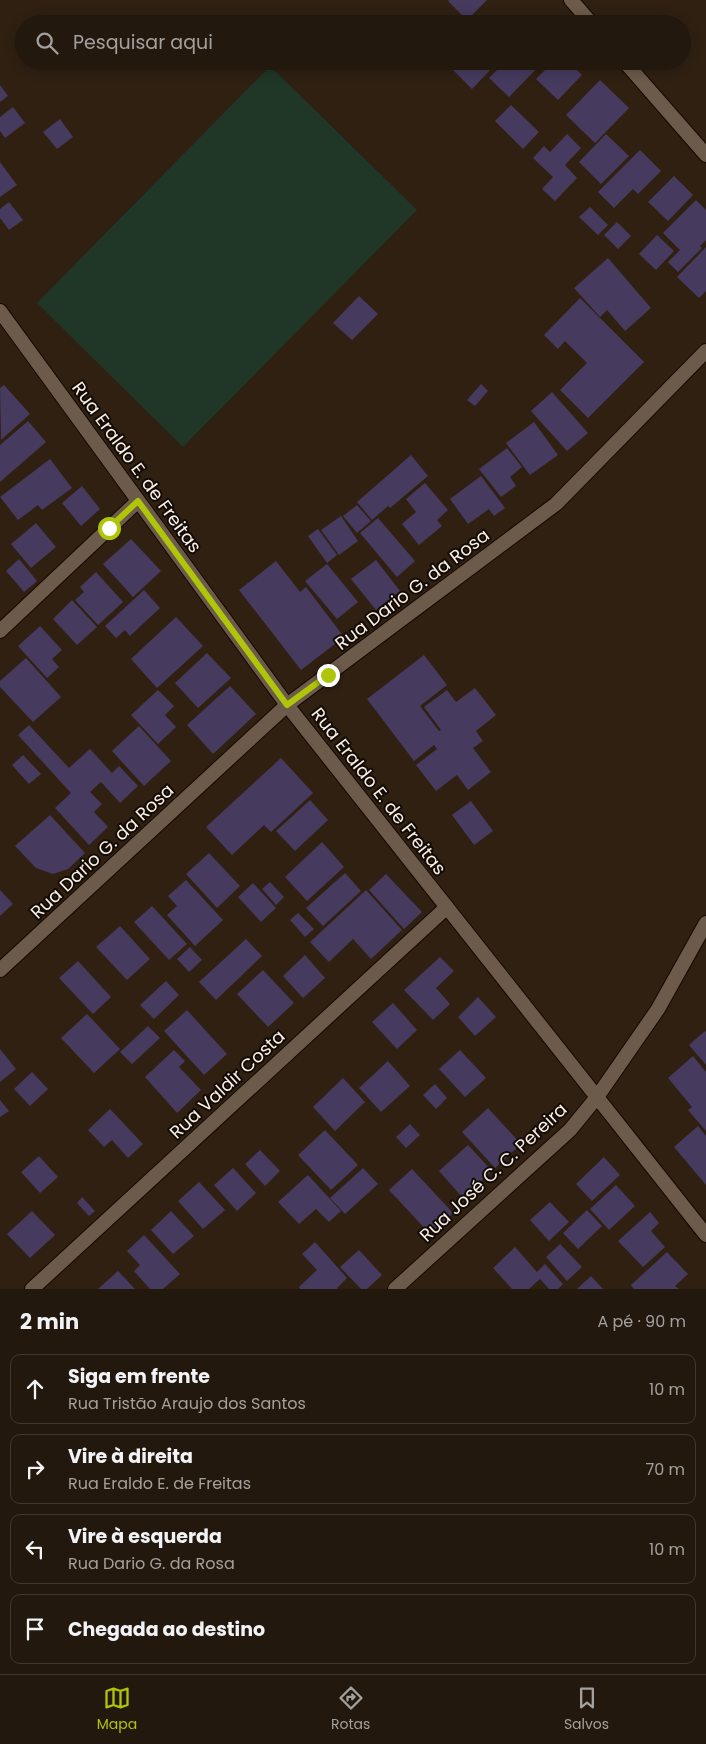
<!DOCTYPE html>
<html lang="pt">
<head>
<meta charset="utf-8">
<style>
	:root { --surface:#23180e; --page:#2b2117; --text:#f1f3f6; --muted:#a3a09e; --line:#40372e; --accent:#aec509 }
	body { margin:0; font-family:Poppins,sans-serif; background:var(--page); color:var(--text) }
	.stop { position:absolute; width:15px; height:15px; margin:-11px; border:4px solid #aec509; border-radius:50%; background:#fff }
	.stop.end { background:#aec509; border-color:#fff; box-shadow:0 1px 5px #0008 }
	.list { margin:0; padding:0; list-style:none }
	h2 { display:flex; justify-content:space-between; align-items:center; height:65px; margin:0; padding:0 20px; font-size:21px }
	h2 small { font-size:16px; font-weight:400; color:var(--muted) }
	.list li { display:grid; grid-template-columns:32px 1fr auto; gap:15px; align-items:center; box-sizing:border-box; height:70px; margin:0 10px 10px; padding:0 10px; border:1px solid var(--line); border-radius:10px }
	.list b { display:block; font-size:19px; white-space:nowrap }
	.list p { margin:0; font-size:16px; white-space:nowrap; color:var(--muted) }
	.list em { font-size:16px; font-style:normal; color:var(--muted) }
	.icon { flex:none; width:28px; height:28px; fill:none; stroke:currentColor; stroke-width:2; stroke-linecap:round; stroke-linejoin:round }
	.map { position:relative; flex:none; width:706px; height:1289px; overflow:hidden }
	.search { position:absolute; background:var(--surface); box-shadow:0 2px 12px #0003; left:15px; right:15px; top:15px; height:55px; display:flex; align-items:center; gap:12px; box-sizing:border-box; padding:0 18px; border-radius:28px; color:var(--muted); font-size:19px }
	.sheet { height:385px; background:var(--surface) }
	nav { display:flex; justify-content:space-around; align-items:center; box-sizing:border-box; height:70px; border-top:1px solid var(--line); background:var(--surface); font-size:14px; color:var(--muted) }
	nav a { display:grid; justify-items:center; gap:2px }
	nav .on { color:var(--accent) }
	.map>svg:first-child { display:block }
</style>
</head>
<body>
<div class="map">
<svg width="706" height="1289" viewBox="0 0 706 1289">
	<rect width="100%" height="100%" fill="#2f2012"/>
	<path fill="#203627" d="M270,66L417,210L183,447L37,303Z"/>
	<g fill="#463a5e">
		<path d="M449,0H487L467,20L448,1Z"/>
		<path d="M444,61H492L495,65L472,89Z"/>
		<path d="M506,61H544L509,97L489,78Z"/>
		<path d="M554,61H568L582,75L558,100L536,79Z"/>
		<path d="M600,80L629,108L595,143L566,115Z"/>
		<path d="M0,85L8,96L0,102Z"/>
		<path d="M511,105L539,132L523,149L495,121Z"/>
		<path d="M13,107L25,123L5,138L0,131V117Z"/>
		<path d="M60,119L73,137L57,149L43,132Z"/>
		<path d="M567,134L581,148L565,165L577,178L555,201L542,189L553,177L533,158L544,146L550,152Z"/>
		<path d="M606,134L629,156L601,184L579,162Z"/>
		<path d="M640,150L661,171L638,194L633,189L614,208L598,192Z"/>
		<path d="M0,162L17,185L0,197Z"/>
		<path d="M674,176L693,195L668,221L648,202Z"/>
		<path d="M696,200L706,210V240L700,246L702,248L678,272L668,262L680,250L663,233Z"/>
		<path d="M9,202L23,220L9,230L0,218V209Z"/>
		<path d="M590,207L608,225L598,235L579,217Z"/>
		<path d="M617,222L631,236L618,249L604,235Z"/>
		<path d="M657,235L674,251L656,270L639,254Z"/>
		<path d="M706,247V291L699,298L677,277Z"/>
		<path d="M608,258L651,308L625,331L607,310L600,317L574,288Z"/>
		<path d="M359,296L378,314L352,340L333,323Z"/>
		<path d="M580,298L644,362L588,418L560,390L587,363L565,341L558,349L544,335Z"/>
		<path d="M481,384L488,391L475,406L467,400Z"/>
		<path d="M4,385L30,414L1,440L0,388Z"/>
		<path d="M552,392L588,433L567,451L531,411Z"/>
		<path d="M28,421L46,442L0,482V445Z"/>
		<path d="M534,422L558,455L530,475L506,443Z"/>
		<path d="M507,448L522,467L510,477L516,486L501,497L479,469Z"/>
		<path d="M411,455L428,476L390,508L388,506L372,520L357,502Z"/>
		<path d="M50,459L72,488L42,510L38,505L18,520L0,497Z"/>
		<path d="M481,476L505,508L494,516L489,509L468,524L450,499Z"/>
		<path d="M425,483L448,510L437,520L442,526L419,545L402,524L416,512L406,499Z"/>
		<path d="M82,486L100,509L81,526L62,503Z"/>
		<path d="M357,505L371,521L357,533L343,516Z"/>
		<path d="M341,516L358,541L339,555L321,530Z"/>
		<path d="M378,518L415,561L397,577L360,533Z"/>
		<path d="M36,523L56,547L31,568L11,544Z"/>
		<path d="M318,529L337,555L327,563L308,536Z"/>
		<path d="M131,539L161,571L133,597L103,564Z"/>
		<path d="M19,559L37,581L24,592L6,571Z"/>
		<path d="M376,560L400,591L376,610L351,579Z"/>
		<path d="M276,561L300,592L306,587L344,637L301,670L239,590Z"/>
		<path d="M327,564L358,602L337,619L305,581Z"/>
		<path d="M96,572L123,602L98,625L75,600L84,592L80,587Z"/>
		<path d="M144,590L160,608L130,636L125,630L116,638L105,626Z"/>
		<path d="M72,600L97,627L77,645L53,619Z"/>
		<path d="M176,617L203,646L157,688L131,659Z"/>
		<path d="M40,626L62,650L52,659L59,667L47,678L18,646Z"/>
		<path d="M207,653L231,678L198,708L175,683Z"/>
		<path d="M424,655L447,685L420,706L439,731L441,730L424,707L447,690L456,702L475,688L496,715L476,731L483,741L473,748L491,772L468,790L457,775L436,791L416,765L437,749L434,745L414,761L367,699Z"/>
		<path d="M26,658L61,697L33,722L0,687V681Z"/>
		<path d="M230,686L256,714L213,754L187,725Z"/>
		<path d="M158,690L174,706L165,715L176,727L158,744L131,715Z"/>
		<path d="M29,725L69,768L90,749L112,773L119,766L138,786L120,803L101,782L90,792L102,804L94,812L108,827L89,845L55,808L71,793L18,735Z"/>
		<path d="M139,726L171,761L144,786L112,751Z"/>
		<path d="M23,755L41,774L29,784L12,765Z"/>
		<path d="M281,758L313,793L271,832L264,825L232,855L206,827Z"/>
		<path d="M310,800L328,820L295,851L276,831Z"/>
		<path d="M471,801L493,831L474,845L452,815Z"/>
		<path d="M50,815L85,853L68,869L53,874L36,868L15,846Z"/>
		<path d="M322,842L344,867L307,901L285,877Z"/>
		<path d="M209,853L240,886L217,908L186,874Z"/>
		<path d="M345,873L361,891L323,926L306,908Z"/>
		<path d="M386,874L422,912L404,929L369,890Z"/>
		<path d="M186,880L223,920L195,946L167,915L177,906L168,896Z"/>
		<path d="M270,882L284,897L276,905L262,889Z"/>
		<path d="M253,883L276,908L261,922L238,897Z"/>
		<path d="M0,890L13,904L0,916Z"/>
		<path d="M366,890L402,930L371,959L353,939L329,962L310,942Z"/>
		<path d="M152,906L187,944L169,960L134,922Z"/>
		<path d="M298,913L314,929L305,937L290,920Z"/>
		<path d="M120,926L150,959L127,980L96,947Z"/>
		<path d="M246,939L262,956L216,1000L199,982Z"/>
		<path d="M190,947L202,960L189,972L177,959Z"/>
		<path d="M305,955L325,978L303,998L283,976Z"/>
		<path d="M440,957L454,971L436,988L450,1004L433,1020L404,990Z"/>
		<path d="M78,961L111,997L93,1014L59,978Z"/>
		<path d="M263,970L294,1003L268,1027L237,994Z"/>
		<path d="M166,981L179,995L154,1019L140,1005Z"/>
		<path d="M478,997L496,1017L475,1036L458,1017Z"/>
		<path d="M393,1003L417,1030L397,1049L372,1022Z"/>
		<path d="M187,1010L227,1054L204,1075L164,1031Z"/>
		<path d="M87,1014L120,1049L94,1073L61,1038Z"/>
		<path d="M148,1026L160,1038L132,1064L120,1052Z"/>
		<path d="M705,1031L706,1032V1065L689,1045Z"/>
		<path d="M0,1049L16,1069L0,1082Z"/>
		<path d="M174,1050L185,1061L179,1067L201,1090L177,1113L145,1077Z"/>
		<path d="M460,1050L486,1078L465,1097L439,1069Z"/>
		<path d="M693,1056L706,1072V1131L688,1110L692,1107L668,1078Z"/>
		<path d="M388,1061L410,1086L381,1112L359,1088Z"/>
		<path d="M32,1072L48,1089L30,1106L14,1089Z"/>
		<path d="M343,1078L365,1102L335,1131L313,1107Z"/>
		<path d="M435,1084L447,1098L436,1109L423,1095Z"/>
		<path d="M0,1100L9,1111L0,1117Z"/>
		<path d="M488,1108L521,1144L495,1168L462,1132Z"/>
		<path d="M110,1109L143,1144L128,1158L112,1140L104,1147L88,1130Z"/>
		<path d="M410,1124L420,1135L406,1148L396,1137Z"/>
		<path d="M698,1126L706,1136V1185L674,1147Z"/>
		<path d="M325,1130L358,1165L331,1190L298,1155Z"/>
		<path d="M468,1145L492,1171L463,1198L439,1171Z"/>
		<path d="M260,1150L280,1171L265,1186L245,1164Z"/>
		<path d="M39,1156L58,1177L40,1193L21,1172Z"/>
		<path d="M604,1157L620,1175L592,1201L576,1184Z"/>
		<path d="M233,1168L256,1193L237,1211L214,1185Z"/>
		<path d="M363,1168L378,1184L345,1214L330,1198Z"/>
		<path d="M412,1169L453,1213L430,1234L389,1190Z"/>
		<path d="M308,1175L341,1211L329,1222L316,1209L299,1224L278,1202Z"/>
		<path d="M199,1182L225,1210L203,1229L178,1201Z"/>
		<path d="M616,1185L635,1206L609,1230L590,1209Z"/>
		<path d="M82,1197L95,1211L89,1216L77,1203Z"/>
		<path d="M550,1202L569,1222L549,1241L530,1220Z"/>
		<path d="M587,1210L602,1226L578,1249L563,1233Z"/>
		<path d="M32,1211L55,1235L30,1258L7,1234Z"/>
		<path d="M171,1211L194,1236L173,1254L151,1230Z"/>
		<path d="M650,1212L659,1223L651,1231L665,1247L643,1267L618,1241Z"/>
		<path d="M144,1235L180,1274L163,1289H150L134,1271L140,1265L127,1251Z"/>
		<path d="M315,1242L347,1278L337,1288L338,1289H300L299,1287L317,1270L302,1254Z"/>
		<path d="M560,1244L582,1267L567,1281L546,1257Z"/>
		<path d="M515,1247L537,1272L545,1264L563,1284L558,1289H549L540,1279L529,1289H512L493,1268Z"/>
		<path d="M359,1250L382,1275L367,1289H361L340,1267Z"/>
		<path d="M667,1252L688,1274L675,1286L679,1289H634L631,1285Z"/>
		<path d="M118,1271L135,1289H98Z"/>
		<path d="M591,1276L603,1289H577Z"/>
	</g>
	<g fill="none" stroke-linecap="round" stroke-linejoin="round">
		<g stroke="#160900" stroke-width="16">
			<g id="minor">
				<path d="M571,0L592,24"/>
				<path d="M624,61L706,155"/>
				<path d="M0,311L287,705L706,1235"/>
				<path d="M0,631L138,501"/>
				<path d="M0,970L287,705L556,504L706,351"/>
				<path d="M32,1289L447,907"/>
				<path d="M395,1289L570,1130L597,1097L658,1009L706,923"/>
			</g>
		</g>
		<use href="#minor" stroke="#6c5a4a" stroke-width="14"/>
	</g>
	<g fill="none" stroke-linecap="round" stroke-linejoin="round">
		<path stroke="#aec509" stroke-width="6" d="M109,528L138,501L287,705L328,675"/>
	</g>
	<g text-anchor="middle" dominant-baseline="central" stroke-width="4" stroke-linejoin="round" paint-order="stroke">
		<g font-size="18" fill="#faefe6" stroke="#120b06">
			<text transform="translate(137 467) rotate(54)">Rua Eraldo E. de Freitas</text>
			<text transform="translate(412 589) rotate(-37)">Rua Dario G. da Rosa</text>
			<text transform="translate(379 791) rotate(52)">Rua Eraldo E. de Freitas</text>
			<text transform="translate(102 851) rotate(-43)">Rua Dario G. da Rosa</text>
			<text transform="translate(227 1084) rotate(-43)">Rua Valdir Costa</text>
			<text transform="translate(493 1172) rotate(-43)">Rua José C. C. Pereira</text>
		</g>
	</g>
</svg>
<div class="stop" style="left:109px;top:528px"></div>
<div class="stop end" style="left:328px;top:675px"></div>
<div class="search"><svg class="icon" aria-label="search" viewBox="0 0 24 24"><circle cx="10" cy="10" r="6"/><path d="M15 15l6 6"/></svg>Pesquisar aqui</div>
</div>
<section class="sheet">
<h2>2 min<small>A pé · 90 m</small></h2>
<ul class="list">
<li><svg class="icon" aria-label="ahead" viewBox="0 0 24 24"><path d="M12 20V5M6 11l6-6 6 6"/></svg><div><b>Siga em frente</b><p>Rua Tristão Araujo dos Santos</p></div><em>10 m</em></li>
<li><svg class="icon" aria-label="right" viewBox="0 0 24 24"><path d="M7 20v-9h11M14 6l5 5-5 5"/></svg><div><b>Vire à direita</b><p>Rua Eraldo E. de Freitas</p></div><em>70 m</em></li>
<li><svg class="icon" aria-label="left" viewBox="0 0 24 24"><path d="M17 20v-9H6M10 6l-5 5 5 5"/></svg><div><b>Vire à esquerda</b><p>Rua Dario G. da Rosa</p></div><em>10 m</em></li>
<li><svg class="icon" aria-label="arrive" viewBox="0 0 24 24"><path d="M6 21V4h12l-3 4 3 4H6"/></svg><div><b>Chegada ao destino</b></div></li>
</ul>
</section>
<nav>
<a class="on"><svg class="icon" aria-label="map" viewBox="0 0 24 24"><path d="M3 6l6-2 6 2 6-2v14l-6 2-6-2-6 2zM9 4v14M15 6v14"/></svg>Mapa</a>
<a><svg class="icon" aria-label="directions" viewBox="0 0 24 24"><path d="M12 3l9 9-9 9-9-9zM9 14v-3h6M13 9l2 2-2 2"/></svg>Rotas</a>
<a><svg class="icon" aria-label="saved" viewBox="0 0 24 24"><path d="M7 4h10v16l-5-4-5 4z"/></svg>Salvos</a>
</nav>
</body>
</html>
